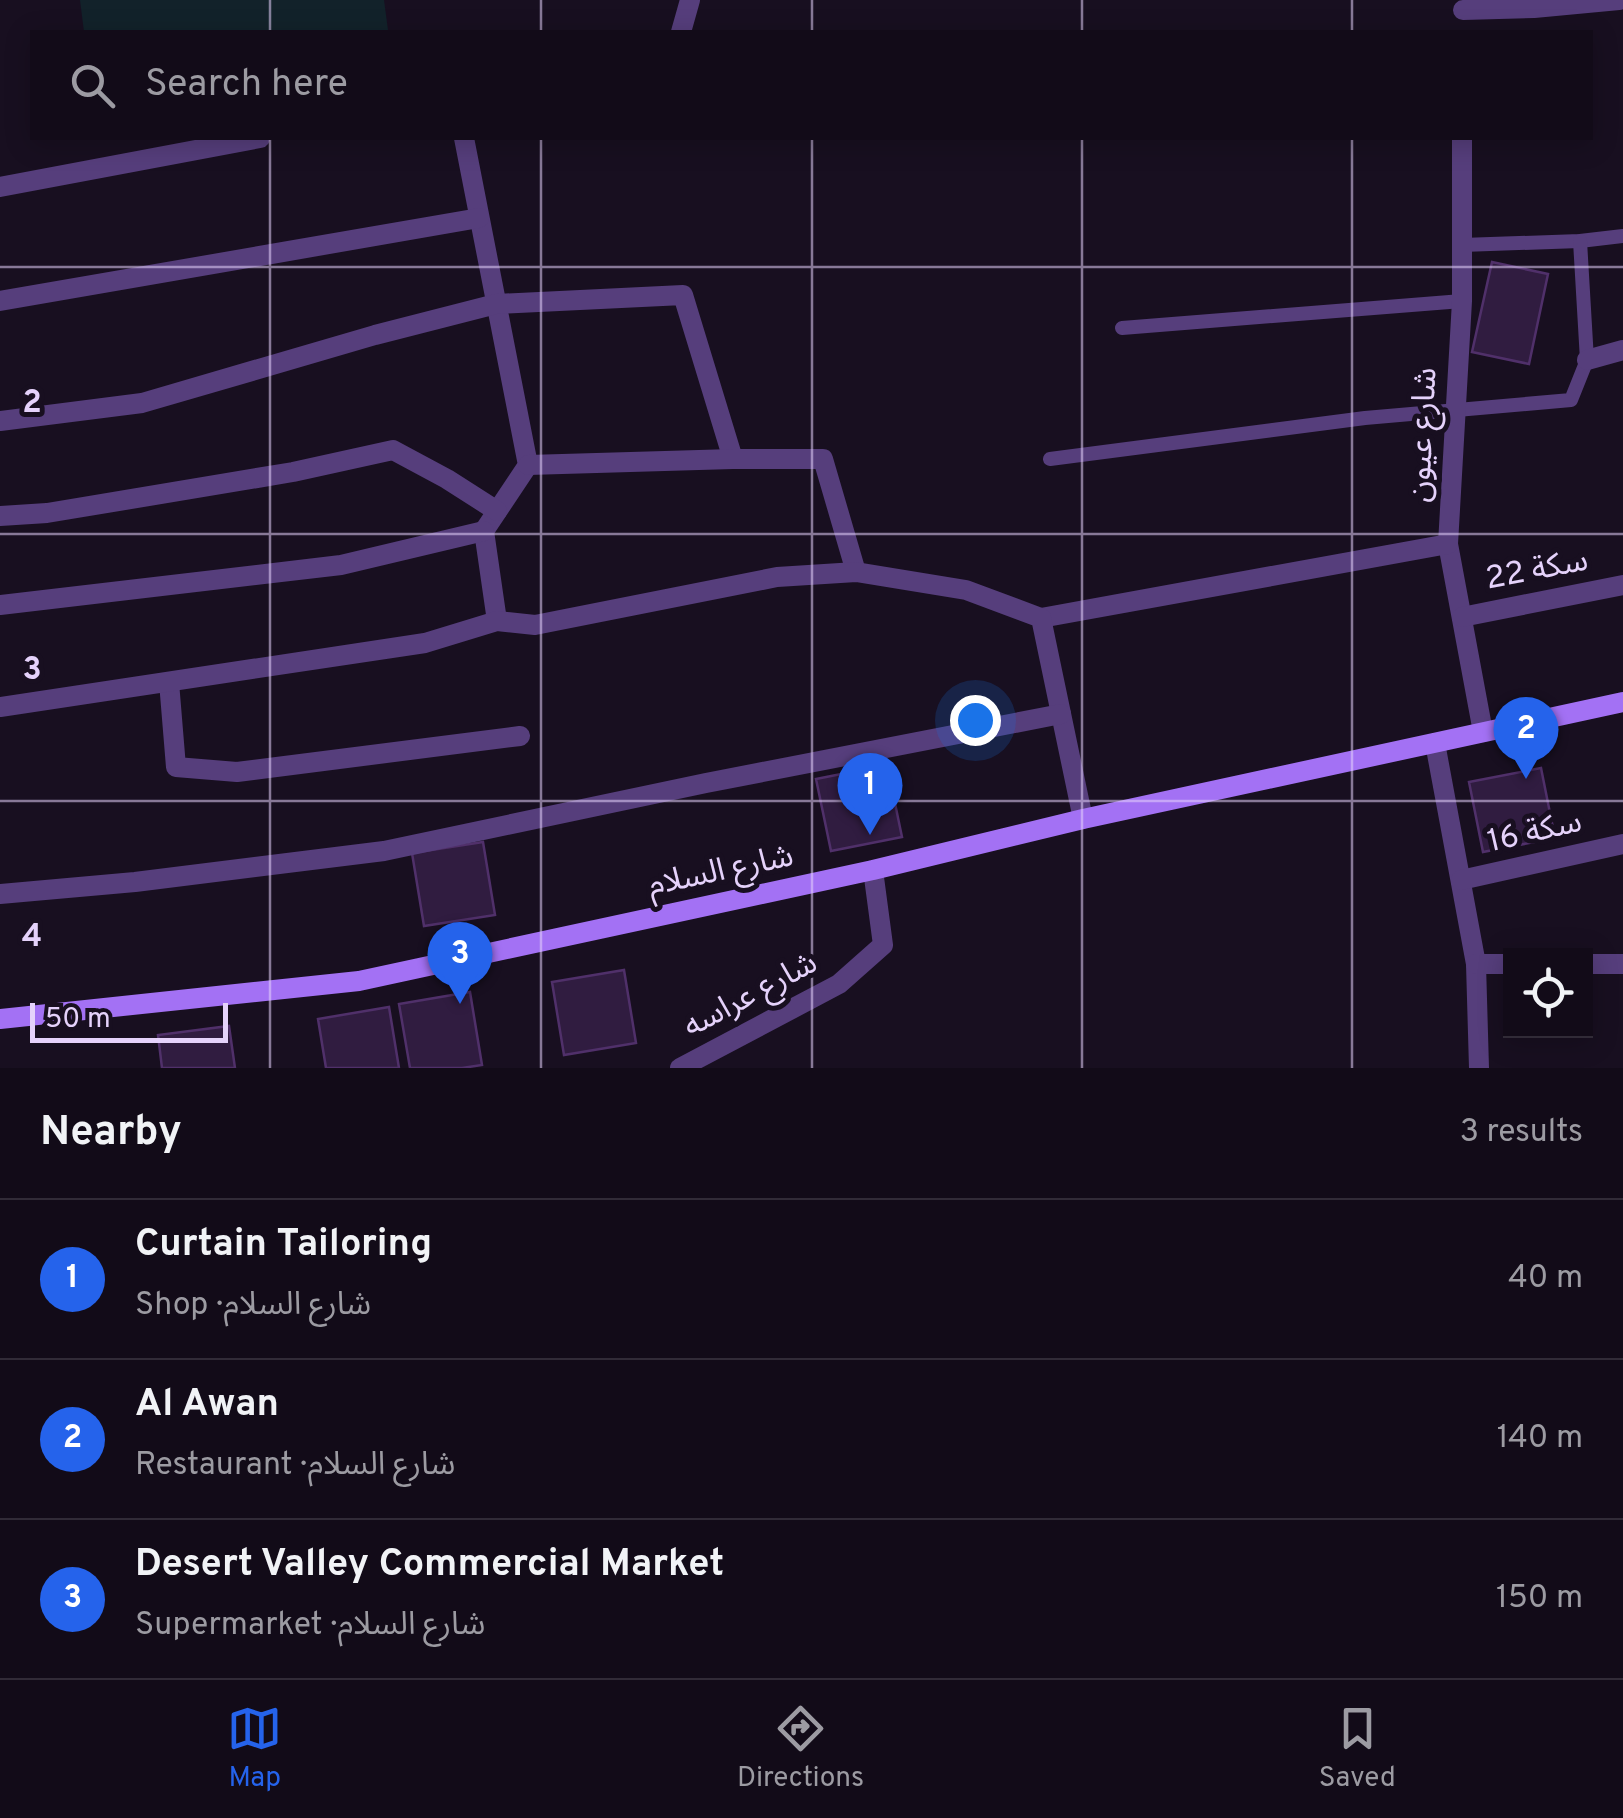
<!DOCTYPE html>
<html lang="en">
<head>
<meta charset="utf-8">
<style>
	:root { --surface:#120b18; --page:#1f1925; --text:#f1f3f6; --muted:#9c9ba2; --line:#312b37; --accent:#2563eb }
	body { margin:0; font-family:Overpass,"Noto Sans Arabic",sans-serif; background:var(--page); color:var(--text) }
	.controls { position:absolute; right:30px; bottom:30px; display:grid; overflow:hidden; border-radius:0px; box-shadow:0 5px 25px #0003 }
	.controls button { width:90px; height:90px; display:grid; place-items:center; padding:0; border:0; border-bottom:2px solid var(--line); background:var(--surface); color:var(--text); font:50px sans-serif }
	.scale { position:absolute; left:30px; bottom:25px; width:198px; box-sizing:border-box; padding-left:10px; border:5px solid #e5d2fb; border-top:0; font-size:28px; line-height:35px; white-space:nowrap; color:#e5d2fb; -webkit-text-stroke:8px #180f20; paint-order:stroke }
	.you { position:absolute; left:975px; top:720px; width:35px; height:35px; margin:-25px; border:8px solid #fff; border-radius:50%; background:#1a73e8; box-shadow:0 0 0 15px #1a73e833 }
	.badge { display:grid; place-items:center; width:65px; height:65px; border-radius:50%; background:var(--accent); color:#fff; font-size:32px; font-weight:700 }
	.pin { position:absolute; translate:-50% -82px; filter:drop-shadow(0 2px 5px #0008) }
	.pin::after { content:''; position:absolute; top:52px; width:35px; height:30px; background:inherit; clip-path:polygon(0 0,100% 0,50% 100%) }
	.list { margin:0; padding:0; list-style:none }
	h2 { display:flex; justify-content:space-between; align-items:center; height:130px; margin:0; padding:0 40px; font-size:42px }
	h2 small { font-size:32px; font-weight:400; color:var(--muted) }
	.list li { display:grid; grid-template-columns:65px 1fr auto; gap:30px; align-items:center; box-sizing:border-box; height:160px; padding:0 40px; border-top:2px solid var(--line) }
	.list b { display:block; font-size:38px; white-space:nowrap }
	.list p { margin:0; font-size:32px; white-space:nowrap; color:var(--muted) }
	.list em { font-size:32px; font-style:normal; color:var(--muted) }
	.icon { flex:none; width:55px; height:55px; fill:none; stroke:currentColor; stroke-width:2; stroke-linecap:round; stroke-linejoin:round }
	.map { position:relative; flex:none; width:1623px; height:1068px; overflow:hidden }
	.search { position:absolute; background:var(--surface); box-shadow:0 5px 25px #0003; left:30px; right:30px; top:30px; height:110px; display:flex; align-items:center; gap:25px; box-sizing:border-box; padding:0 35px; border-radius:0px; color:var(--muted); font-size:38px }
	.sheet { height:610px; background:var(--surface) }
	nav { display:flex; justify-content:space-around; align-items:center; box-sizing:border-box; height:140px; border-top:2px solid var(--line); background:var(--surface); font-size:28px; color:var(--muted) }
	nav a { display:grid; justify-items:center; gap:5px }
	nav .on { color:var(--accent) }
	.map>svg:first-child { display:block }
</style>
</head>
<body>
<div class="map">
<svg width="1623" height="1068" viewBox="0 0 1623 1068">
	<rect width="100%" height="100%" fill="#180f20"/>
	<path fill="#12222a" d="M80,0H384L388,30L366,32H84Z"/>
	<g fill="#301c40" stroke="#50306a" stroke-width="2.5">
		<path d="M1492,262L1548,274L1529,364L1472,352Z"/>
		<path d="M887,765L902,837L831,851L816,779Z"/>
		<path d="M1541,768L1555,838L1483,852L1469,782Z"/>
		<path d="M483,842L495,915L424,926L412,853Z"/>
		<path d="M624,970L636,1043L564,1055L552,982Z"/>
		<path d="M470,992L482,1065L462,1068H410L399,1004Z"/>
		<path d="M389,1007L399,1068H326L318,1019Z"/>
		<path d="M229,1026L235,1068H162L158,1035Z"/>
	</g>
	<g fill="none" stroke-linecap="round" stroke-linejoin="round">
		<g stroke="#563e7c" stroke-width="14">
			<path d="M1462,245L1580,241L1623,236"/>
			<path d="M1122,328L1462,301"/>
			<path d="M1050,459L1365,418L1571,400L1587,360L1580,241"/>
		</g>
		<g stroke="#563e7c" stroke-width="20">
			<path d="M1463,10L1534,8L1619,0"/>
			<path d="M681,32L690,0"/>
			<path d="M464,138L528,465L484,531L497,621"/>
			<path d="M1462,138V301L1448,544L1483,732"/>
			<path d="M0,187L260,138"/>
			<path d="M0,301L479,218"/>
			<path d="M1587,360L1623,350"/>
			<path d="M0,421L142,403L375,335L496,304L683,295L733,459"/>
			<path d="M528,465L733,459H823L856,572"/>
			<path d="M0,516L47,513L293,472L393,450L447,479L497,511"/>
			<path d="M0,605L341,565L484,531"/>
			<path d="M1462,617L1623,585"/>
			<path d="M1041,618L1448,544"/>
			<path d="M169,682L176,767L237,772L520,736"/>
			<path d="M0,707L425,643L497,621L535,625L777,577L856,572L966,590L1041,618L1083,819"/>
			<path d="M1435,743L1476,964L1479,1068"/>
			<path d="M1461,880L1623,844"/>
			<path d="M0,894L135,882L384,851L706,783L1061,714"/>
			<path d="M1476,964H1510"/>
			<path d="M1586,964H1623"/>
			<path d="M680,1068L839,984L883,945L873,870"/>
		</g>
		<path stroke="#a371f4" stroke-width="20" d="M0,1019L359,981L873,870L1083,819L1623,702"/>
	</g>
	<path fill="none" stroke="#e5d2fb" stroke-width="2.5" stroke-opacity="0.55" d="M270,0V32M541,0V32M812,0V32M1082,0V32M1352,0V32M270,138V1068M541,138V1068M812,138V1068M1082,138V1068M1352,138V1068M0,267H1623M0,534H1623M0,801H1623"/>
	<g text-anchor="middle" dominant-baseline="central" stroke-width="10" stroke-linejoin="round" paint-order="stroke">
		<g font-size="32" fill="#e5d2fb" stroke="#180f20">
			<text transform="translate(1424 435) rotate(-87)">شارع عيون</text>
			<text transform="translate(1537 571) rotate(-11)">سكة 22</text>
			<text transform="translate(1535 833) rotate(-13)">سكة 16</text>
			<text transform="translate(721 872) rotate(-12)">شارع السلام</text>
			<text transform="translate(751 996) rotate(-28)">شارع عراسه</text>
		</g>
	</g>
	<g font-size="32" text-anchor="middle" font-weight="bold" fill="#e5d2fb" stroke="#180f20" stroke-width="10" stroke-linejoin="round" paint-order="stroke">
		<text x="32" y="412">2</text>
		<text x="32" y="679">3</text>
		<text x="32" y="946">4</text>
	</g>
</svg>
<div class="controls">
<button><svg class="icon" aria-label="locate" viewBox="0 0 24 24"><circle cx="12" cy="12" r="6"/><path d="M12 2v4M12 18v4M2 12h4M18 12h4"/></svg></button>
</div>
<div class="scale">50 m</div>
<div class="you"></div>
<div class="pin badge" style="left:870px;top:835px">1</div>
<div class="pin badge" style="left:1526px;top:779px">2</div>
<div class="pin badge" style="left:460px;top:1004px">3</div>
<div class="search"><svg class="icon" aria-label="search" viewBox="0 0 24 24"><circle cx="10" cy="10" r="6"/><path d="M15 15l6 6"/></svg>Search here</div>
</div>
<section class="sheet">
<h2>Nearby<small>3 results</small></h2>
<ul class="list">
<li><span class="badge">1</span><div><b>Curtain Tailoring</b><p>Shop · شارع السلام</p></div><em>40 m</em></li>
<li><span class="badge">2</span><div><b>Al Awan</b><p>Restaurant · شارع السلام</p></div><em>140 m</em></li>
<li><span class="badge">3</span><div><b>Desert Valley Commercial Market</b><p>Supermarket · شارع السلام</p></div><em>150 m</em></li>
</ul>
</section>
<nav>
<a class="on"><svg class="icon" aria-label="map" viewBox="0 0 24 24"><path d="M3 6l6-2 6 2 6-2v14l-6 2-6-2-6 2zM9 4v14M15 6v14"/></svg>Map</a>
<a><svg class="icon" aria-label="directions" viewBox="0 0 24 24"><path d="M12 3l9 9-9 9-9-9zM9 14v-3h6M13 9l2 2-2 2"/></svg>Directions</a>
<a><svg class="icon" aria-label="saved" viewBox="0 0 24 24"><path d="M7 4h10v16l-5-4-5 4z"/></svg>Saved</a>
</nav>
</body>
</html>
